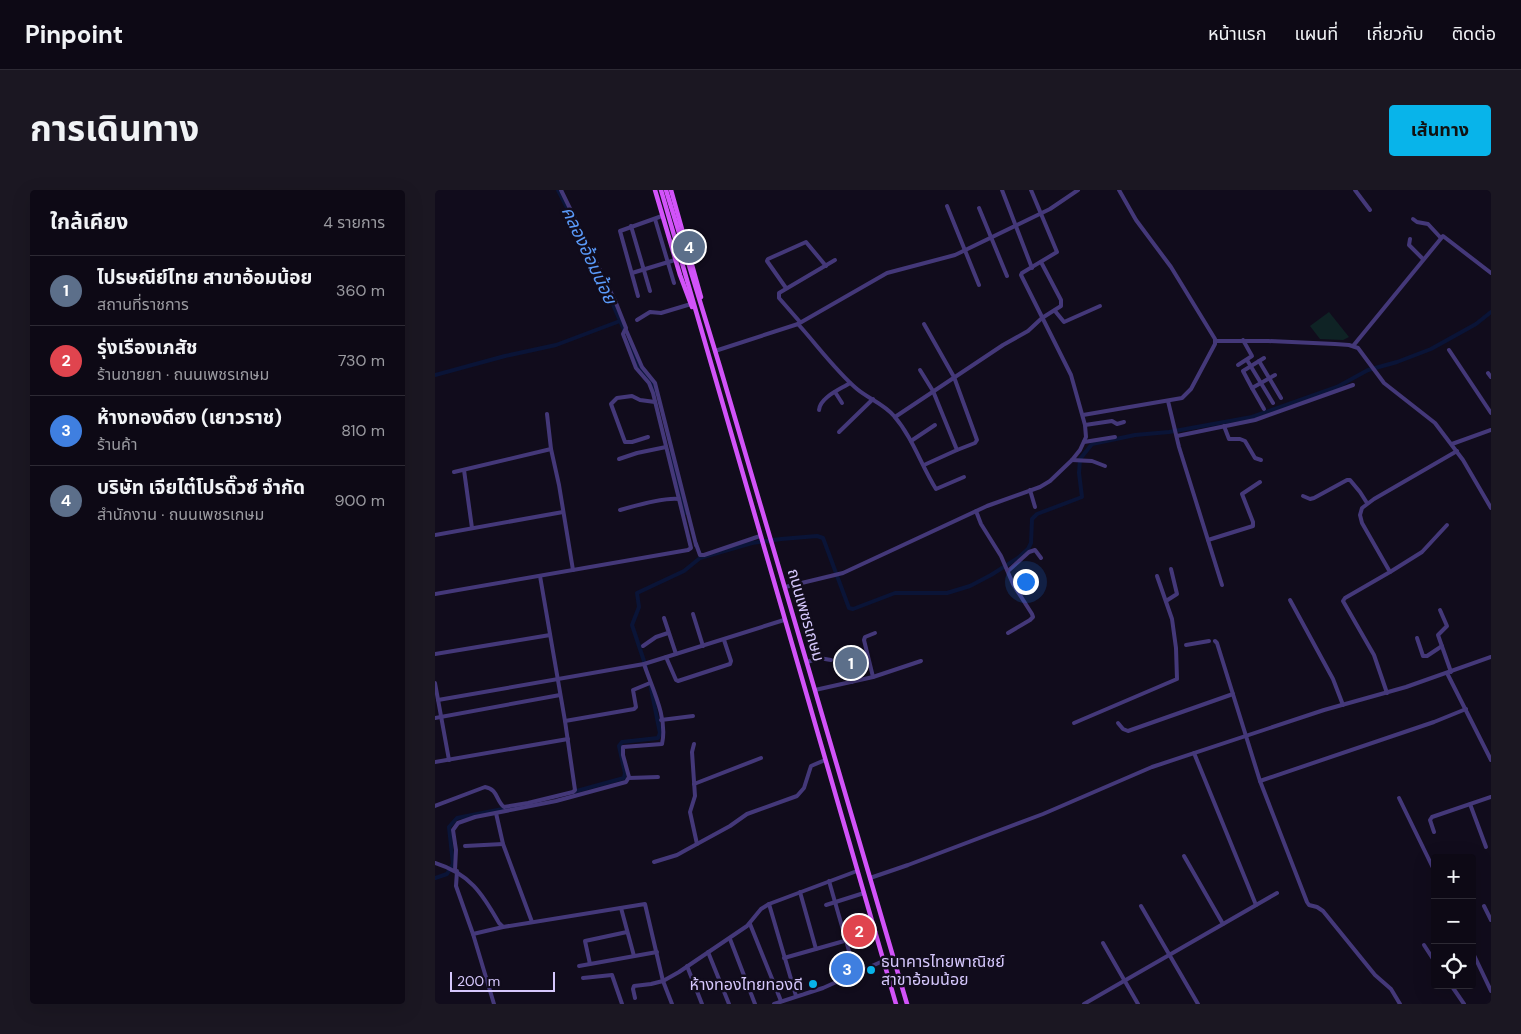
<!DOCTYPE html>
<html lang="th">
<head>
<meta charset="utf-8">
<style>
	:root { --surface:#0d0915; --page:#1b1722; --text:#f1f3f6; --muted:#9a9aa0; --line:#2d2a34; --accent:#08b4ea }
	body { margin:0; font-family:"DM Sans","Noto Sans Thai",sans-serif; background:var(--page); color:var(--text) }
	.controls { position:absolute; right:15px; bottom:15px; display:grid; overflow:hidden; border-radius:5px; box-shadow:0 5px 20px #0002 }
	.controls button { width:45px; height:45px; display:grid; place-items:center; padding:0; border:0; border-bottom:1px solid var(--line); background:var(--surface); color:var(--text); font:25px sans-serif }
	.scale { position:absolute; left:15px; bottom:12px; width:105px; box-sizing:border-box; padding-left:5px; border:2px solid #d6c8fd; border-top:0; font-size:14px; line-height:18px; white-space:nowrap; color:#d6c8fd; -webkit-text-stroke:4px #110c1c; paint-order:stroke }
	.you { position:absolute; left:590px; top:391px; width:18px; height:18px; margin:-12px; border:4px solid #fff; border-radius:50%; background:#1a73e8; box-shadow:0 0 0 8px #1a73e833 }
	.badge { display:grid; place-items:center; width:32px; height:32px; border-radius:50%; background:var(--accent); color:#fff; font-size:16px; font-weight:700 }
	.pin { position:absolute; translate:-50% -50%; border:2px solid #fff; box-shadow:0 1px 5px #0006 }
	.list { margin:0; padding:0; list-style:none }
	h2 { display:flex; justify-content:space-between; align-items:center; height:65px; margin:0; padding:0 20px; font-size:21px }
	h2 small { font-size:16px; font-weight:400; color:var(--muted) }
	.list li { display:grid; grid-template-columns:32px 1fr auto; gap:15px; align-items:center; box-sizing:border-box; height:70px; padding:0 20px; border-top:1px solid var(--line) }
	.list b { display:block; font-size:19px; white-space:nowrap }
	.list p { margin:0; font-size:16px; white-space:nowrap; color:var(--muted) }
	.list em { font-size:16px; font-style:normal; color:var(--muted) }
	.icon { flex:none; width:28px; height:28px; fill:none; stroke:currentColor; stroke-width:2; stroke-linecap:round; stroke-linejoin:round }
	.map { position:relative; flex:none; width:1056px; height:814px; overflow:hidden; border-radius:5px }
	header { display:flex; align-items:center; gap:30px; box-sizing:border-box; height:70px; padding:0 25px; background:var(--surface); border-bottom:1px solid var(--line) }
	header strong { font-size:24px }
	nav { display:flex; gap:28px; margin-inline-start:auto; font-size:18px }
	.intro { display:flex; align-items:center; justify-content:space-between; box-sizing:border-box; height:120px; padding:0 30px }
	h1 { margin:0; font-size:35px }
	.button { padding:12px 22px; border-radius:5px; background:var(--accent); color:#111; font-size:18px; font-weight:700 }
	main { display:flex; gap:30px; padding:0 30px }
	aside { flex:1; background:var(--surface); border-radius:5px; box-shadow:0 5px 20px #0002 }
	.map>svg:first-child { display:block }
</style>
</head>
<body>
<header>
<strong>Pinpoint</strong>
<nav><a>หน้าแรก</a><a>แผนที่</a><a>เกี่ยวกับ</a><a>ติดต่อ</a></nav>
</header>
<div class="intro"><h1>การเดินทาง</h1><a class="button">เส้นทาง</a></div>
<main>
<aside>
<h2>ใกล้เคียง<small>4 รายการ</small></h2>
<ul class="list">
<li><span class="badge" style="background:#5c6f8a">1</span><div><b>ไปรษณีย์ไทย สาขาอ้อมน้อย</b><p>สถานที่ราชการ</p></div><em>360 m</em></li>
<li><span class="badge" style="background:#e0444e">2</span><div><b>รุ่งเรืองเภสัช</b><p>ร้านขายยา · ถนนเพชรเกษม</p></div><em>730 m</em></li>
<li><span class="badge" style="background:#3f7fe0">3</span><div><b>ห้างทองดีฮง (เยาวราช)</b><p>ร้านค้า</p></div><em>810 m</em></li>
<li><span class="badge" style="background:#5c6f8a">4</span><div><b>บริษัท เจียไต๋โปรดิ๊วซ์ จำกัด</b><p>สำนักงาน · ถนนเพชรเกษม</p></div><em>900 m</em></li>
</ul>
</aside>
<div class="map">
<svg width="1056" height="814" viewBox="0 0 1056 814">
	<rect width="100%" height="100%" fill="#110c1c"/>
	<path fill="#0f2325" d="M894,122L914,147L908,150L885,149L875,136Z"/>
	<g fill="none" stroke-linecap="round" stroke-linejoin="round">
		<g stroke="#0a1437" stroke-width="4">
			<path d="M123,0L149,51"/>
			<path d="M165,85L190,142"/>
			<path d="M194,151L204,177L217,192L221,204"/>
			<path d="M0,185L70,166L121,155L185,131"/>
			<path d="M236,262L251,323"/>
			<path d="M211,477L197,435L204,417L202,403L249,381L265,368L317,353L346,349L382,346L388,348L414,418L418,419L460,403H512L535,396L556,385L583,368L593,359L596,353L597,329L602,324L647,307L644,283L645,269L657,254L700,245L734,242L817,227L902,197L933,180L962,172L996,159L1041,134L1056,122"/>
			<path d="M138,602L189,588L190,583L184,556L187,552L223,548L225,543L215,493"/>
			<path d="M0,688L12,684L18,674L14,637L22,628L83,616"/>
		</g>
		<g stroke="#443879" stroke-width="4">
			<path d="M567,0L597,78"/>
			<path d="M920,0L935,20"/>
			<path d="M512,16L544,95"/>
			<path d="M544,18L572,86"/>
			<path d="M220,29L239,93"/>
			<path d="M978,29L982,32L993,34L1005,47"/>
			<path d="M196,36L215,101"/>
			<path d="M975,49L974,55L988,69"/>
			<path d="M197,83L240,70"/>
			<path d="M351,98L332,71L333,69L371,52L391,76"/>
			<path d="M203,106L185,41L227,26"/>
			<path d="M620,121L629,132L665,116"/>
			<path d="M202,130L215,122L226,123L256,114"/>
			<path d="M365,132L344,108V103L400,70"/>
			<path d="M363,134C382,155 400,180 422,199C434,209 449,214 459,226C478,248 486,275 501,299L529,287"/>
			<path d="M489,134L519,187L542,250L540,253L522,260"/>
			<path d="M191,140L207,177L220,193L261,355"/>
			<path d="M781,151H833L900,154L914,155L923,158L949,193L1000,233L1028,270L1056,318"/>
			<path d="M918,156L1008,46L1056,83"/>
			<path d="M1014,160L1056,223"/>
			<path d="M280,161L363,134L452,83L520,65L615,19L643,0"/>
			<path d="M829,168L808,181L817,198L840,185"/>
			<path d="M812,170L838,213"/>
			<path d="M824,171L846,208"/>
			<path d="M803,175L817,166L808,150"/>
			<path d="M485,180L498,201L522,260L489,275"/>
			<path d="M1053,183L1056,187"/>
			<path d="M817,198L829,219"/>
			<path d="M400,202L407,213"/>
			<path d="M733,211L744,257L787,395"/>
			<path d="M384,220C385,207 406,199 415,193"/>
			<path d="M112,224L116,259L124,295L138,380"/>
			<path d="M648,225L747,208L756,199L780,154V149L736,77L701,30L684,0"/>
			<path d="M460,227L568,155L593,141L607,128L626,116V110L606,72"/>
			<path d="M650,235L677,231L682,234L689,232"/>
			<path d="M789,236L794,249H805L810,251L820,268L826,270"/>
			<path d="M404,242L438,209"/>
			<path d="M742,246L820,230L918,195"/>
			<path d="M213,247L197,252H190L176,214L182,208L197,206L205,210L220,212"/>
			<path d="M476,251L500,235"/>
			<path d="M649,252L680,247"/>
			<path d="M1017,254L1056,240"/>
			<path d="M184,269L202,263L231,257"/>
			<path d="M637,270L657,271L670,276"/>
			<path d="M29,280L37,338"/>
			<path d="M19,282L116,259"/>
			<path d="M595,300L600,317"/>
			<path d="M868,306L875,309L879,308L912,290H915L925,302L932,313"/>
			<path d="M185,320C199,316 230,307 244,309"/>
			<path d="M541,321L546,334L566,366L578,394L597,424L598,427L595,430L573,443"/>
			<path d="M0,345L128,322"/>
			<path d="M773,350L818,336V332L807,304L825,292"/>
			<path d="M261,354L265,365H269L325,346"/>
			<path d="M573,381L594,362L600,360L606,368"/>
			<path d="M955,382L987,362L1012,335"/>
			<path d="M350,397L408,383L552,316L605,297L615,291L637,270L645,260L651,247L650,235L636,185L586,85L587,83L622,62L596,0"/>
			<path d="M0,404L253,360L256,358L218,203L214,193L201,178L188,144L191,138L181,113L126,0"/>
			<path d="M855,410L898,489L908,515"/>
			<path d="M731,411L742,404L736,379"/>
			<path d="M1005,420L1012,436L1003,445L1016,482"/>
			<path d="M258,424L268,456"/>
			<path d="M229,428L241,464"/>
			<path d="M982,448L988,466H992L1007,456"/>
			<path d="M780,451L782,453L825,591L872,712L874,715L882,717L888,721L940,785L956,799L965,814"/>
			<path d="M751,455L774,451"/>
			<path d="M208,456L221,447L233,443"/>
			<path d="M410,463L417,492"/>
			<path d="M0,464L115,445"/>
			<path d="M231,467L241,490L243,491L295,474L296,471L289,450"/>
			<path d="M372,472L384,468L396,470"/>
			<path d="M1012,483L1056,570"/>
			<path d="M438,487L429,450L430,447L440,443"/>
			<path d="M0,493L14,570"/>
			<path d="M380,500L438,487L486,471"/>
			<path d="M952,503L939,465L908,411L910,408L955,382L927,333L925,325L927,318L939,309L1022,261"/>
			<path d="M3,510L209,474L349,430"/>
			<path d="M0,528L125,505"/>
			<path d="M226,530L258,526"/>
			<path d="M130,531L199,519L201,517L198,500L215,493"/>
			<path d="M639,533L742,489L741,458L737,429L722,386"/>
			<path d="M683,533L688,539L693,541L798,504"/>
			<path d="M259,554L257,562L260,606L255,622L262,654"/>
			<path d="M759,563L821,715"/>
			<path d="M0,572L133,549"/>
			<path d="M194,588L223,587"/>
			<path d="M825,591L999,532L1031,519"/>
			<path d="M259,594L326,568"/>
			<path d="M964,608L1000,682"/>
			<path d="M1035,614L1051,657"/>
			<path d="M0,616L50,597C63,599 61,611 69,617L93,613L138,602L140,600L130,531L105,386"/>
			<path d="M61,623L68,654L97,732"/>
			<path d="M999,642L995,630L997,627L1056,607"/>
			<path d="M30,656L68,654"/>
			<path d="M749,666L788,734"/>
			<path d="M219,672L242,665L251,660L295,636L312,624L362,606L369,598L376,576L390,570"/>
			<path d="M0,673C35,684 47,703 64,733L68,737L210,714L228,791L237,814"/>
			<path d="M20,680L21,660L18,640L23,633L40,627L121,611L191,592L194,587L188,565V557L227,554C233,528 217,498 209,474"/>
			<path d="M22,681L21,696L38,744L59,814"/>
			<path d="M435,688L473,675L608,624L717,577L889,520L971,497L1056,467"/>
			<path d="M394,691L420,782"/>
			<path d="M365,702L381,759"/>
			<path d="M334,714L361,806"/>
			<path d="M391,715L429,703"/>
			<path d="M706,716L763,814"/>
			<path d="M1049,716L1056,730"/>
			<path d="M186,718L199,766"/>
			<path d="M315,734L346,811"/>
			<path d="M38,744L68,737"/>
			<path d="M295,749L320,814"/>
			<path d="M668,753L703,814"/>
			<path d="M989,755L1000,772"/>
			<path d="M1037,761L1056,801"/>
			<path d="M273,762L294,814"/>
			<path d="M349,768L441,742"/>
			<path d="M155,774L150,751L192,742"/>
			<path d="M144,776L222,762"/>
			<path d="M252,776L267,814"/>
			<path d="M148,788L177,785L187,814"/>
			<path d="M1016,795L1029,814"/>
			<path d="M200,808L198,799L199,796L216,794L228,791L244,782L312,736L326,719L334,714L422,681"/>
			<path d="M339,814L388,798L448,771"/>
			<path d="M649,814L842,703"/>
		</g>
		<g stroke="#d253f9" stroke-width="4.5">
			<path d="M220,0L245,85L257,117"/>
			<path d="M226,0L461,814"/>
			<path d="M231,0L285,177L472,814"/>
			<path d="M236,0L266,107"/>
		</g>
	</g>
	<g fill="#08b4ea" stroke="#110c1c" stroke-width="2">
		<circle cx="436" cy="780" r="5"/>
		<circle cx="378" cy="794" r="5"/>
	</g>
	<g text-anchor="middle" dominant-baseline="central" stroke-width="5" stroke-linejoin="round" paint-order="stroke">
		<g font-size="16" fill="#d6c8fd" stroke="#110c1c">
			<text transform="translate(371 425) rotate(74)">ถนนเพชรเกษม</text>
		</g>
		<g font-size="16" fill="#d6c8fd" stroke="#110c1c" text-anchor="start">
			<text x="446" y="771">ธนาคารไทยพาณิชย์<tspan x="446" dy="18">สาขาอ้อมน้อย</tspan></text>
			<text x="368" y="794" text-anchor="end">ห้างทองไทยทองดี</text>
		</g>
		<g font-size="18" font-style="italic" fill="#5a9af9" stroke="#110c1c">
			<text transform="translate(154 65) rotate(65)">คลองอ้อมน้อย</text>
		</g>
	</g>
</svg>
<div class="controls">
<button>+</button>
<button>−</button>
<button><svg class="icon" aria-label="locate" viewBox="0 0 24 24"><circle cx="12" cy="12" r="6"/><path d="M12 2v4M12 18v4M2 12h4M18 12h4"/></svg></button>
</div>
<div class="scale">200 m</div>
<div class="you"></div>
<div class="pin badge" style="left:416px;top:473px;background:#5c6f8a">1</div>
<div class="pin badge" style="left:424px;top:741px;background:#e0444e">2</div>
<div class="pin badge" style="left:412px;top:779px;background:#3f7fe0">3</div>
<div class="pin badge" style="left:254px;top:57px;background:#5c6f8a">4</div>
</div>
</main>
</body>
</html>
